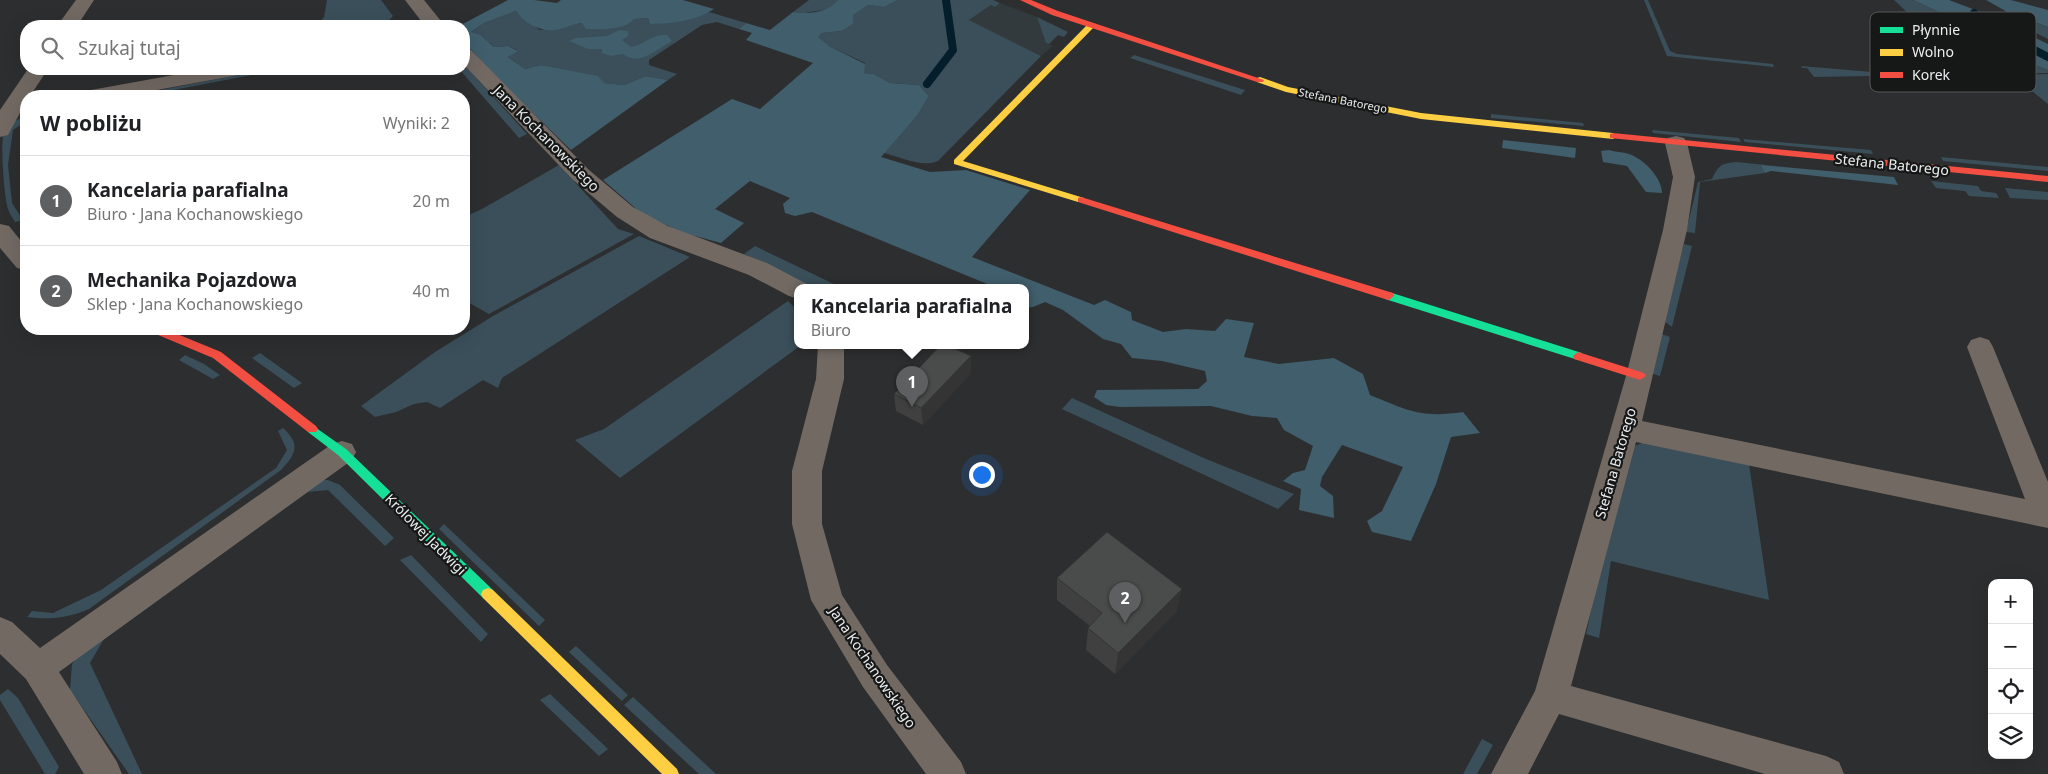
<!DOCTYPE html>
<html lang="pl">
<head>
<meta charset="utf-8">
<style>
	:root { --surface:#fff; --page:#f6f6f6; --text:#202124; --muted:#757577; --line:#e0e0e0; --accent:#5e5f61 }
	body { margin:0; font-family:"Noto Sans",sans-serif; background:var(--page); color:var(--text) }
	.controls { position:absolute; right:15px; bottom:15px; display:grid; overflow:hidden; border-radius:10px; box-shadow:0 5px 20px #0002 }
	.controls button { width:45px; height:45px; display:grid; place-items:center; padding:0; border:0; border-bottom:1px solid var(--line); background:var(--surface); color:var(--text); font:25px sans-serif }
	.you { position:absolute; left:981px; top:474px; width:18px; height:18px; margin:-12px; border:4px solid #fff; border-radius:50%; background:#1a73e8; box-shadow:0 0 0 8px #1a73e833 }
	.badge { display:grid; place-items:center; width:32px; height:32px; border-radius:50%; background:var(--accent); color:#fff; font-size:16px; font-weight:700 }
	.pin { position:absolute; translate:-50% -41px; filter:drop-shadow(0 1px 2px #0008) }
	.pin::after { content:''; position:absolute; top:26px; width:18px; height:15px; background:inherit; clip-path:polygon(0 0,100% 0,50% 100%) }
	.popup { position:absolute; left:794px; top:284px; width:235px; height:65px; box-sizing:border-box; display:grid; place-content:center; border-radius:10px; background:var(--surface); filter:drop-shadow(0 1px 4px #0005); font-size:16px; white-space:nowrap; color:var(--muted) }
	.popup b { font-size:19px; color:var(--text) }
	.popup::after { content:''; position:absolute; left:50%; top:100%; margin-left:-10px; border:10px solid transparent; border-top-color:var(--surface) }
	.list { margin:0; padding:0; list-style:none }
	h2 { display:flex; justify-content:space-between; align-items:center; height:65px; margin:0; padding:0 20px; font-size:21px }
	h2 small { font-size:16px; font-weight:400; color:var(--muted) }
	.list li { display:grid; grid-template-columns:32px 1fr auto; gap:15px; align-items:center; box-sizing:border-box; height:90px; padding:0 20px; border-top:1px solid var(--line) }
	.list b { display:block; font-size:19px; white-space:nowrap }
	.list p { margin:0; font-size:16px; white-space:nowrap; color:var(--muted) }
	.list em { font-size:16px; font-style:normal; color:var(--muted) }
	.icon { flex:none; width:28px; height:28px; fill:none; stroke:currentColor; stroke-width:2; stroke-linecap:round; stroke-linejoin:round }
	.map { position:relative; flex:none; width:2048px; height:774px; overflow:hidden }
	.search { position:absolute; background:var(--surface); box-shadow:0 5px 20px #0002; left:20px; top:20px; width:450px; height:55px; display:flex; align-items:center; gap:12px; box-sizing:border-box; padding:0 18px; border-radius:20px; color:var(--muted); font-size:19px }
	.panel { position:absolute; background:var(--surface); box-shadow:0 5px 20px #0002; left:20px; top:90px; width:450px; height:245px; border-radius:20px }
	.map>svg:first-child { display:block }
</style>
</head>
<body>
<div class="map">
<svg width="2048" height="774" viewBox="0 0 2048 774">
	<rect width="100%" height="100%" fill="#2d2e2f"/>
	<path fill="#323a3d" d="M1000,3L1037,17L1046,43L1053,46L1041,56L969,20L991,5L995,7Z"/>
	<g fill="#3a4f5a">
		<path d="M327,0H381L393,16L384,26H317L324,17Z"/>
		<path d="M809,0H838V1L829,9L804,13L793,12Z"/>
		<path d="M898,0H993L1000,3L995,7L991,5L969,20L1041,56L938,161C922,168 900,157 884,153L917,116L929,96L919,85L890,83L874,74L863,73L865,63L829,46L817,37L822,33L842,31L853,24L852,15L868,5L884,7Z"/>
		<path d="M1644,0H1648L1670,51L1677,54L1773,64L1774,67L1667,56Z"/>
		<path d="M1894,0H1913L1965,24L2028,62L2048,70V73L1814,77L1807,68H1802L1801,66L1884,73L1971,72Z"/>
		<path d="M516,11L519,15L540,30L582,23L648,18L650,24L689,19L709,12L746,23L739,29L717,22L702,25L649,60V65L677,74L668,80L646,76L624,85L603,83L540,65L525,69L508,57L517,50L508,46L494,47L490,43L470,33L484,23Z"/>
		<path d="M2016,16L2048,27V39L2010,20Z"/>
		<path d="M1037,17L1068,32L1064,37L1058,35L1049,44L1046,43Z"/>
		<path d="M1134,55L1245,90L1241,95L1130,58Z"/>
		<path d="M467,68L527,134L519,138L460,70Z"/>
		<path d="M271,69H284L142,96H129Z"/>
		<path d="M2048,74V104L2012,75Z"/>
		<path d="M1491,114L1583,123L1584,126L1491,118Z"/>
		<path d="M26,117V121L13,130L8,165L12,203L23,220L15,222C12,217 8,211 7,205C4,192 0,142 4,131C8,124 18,118 26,117Z"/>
		<path d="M1652,130L1739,138L1741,142L1653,133Z"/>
		<path d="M1743,139L1871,150L1873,154L1745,142Z"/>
		<path d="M1941,157L2048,167V171L1943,161Z"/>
		<path d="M1736,162L1789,167L1762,165L1765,173L1700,182L1695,233L1686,232L1698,182L1712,179C1719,165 1720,164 1736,162Z"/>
		<path d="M559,165L618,229L634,234L489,314L464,300V217L482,209Z"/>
		<path d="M1931,181L1978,186L1981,191L1996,193L1999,198L1969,196L1965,191L1936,188Z"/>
		<path d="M2005,188L2048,192V200L2010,198Z"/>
		<path d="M639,236L690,257L502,378L498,388L483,380L440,408L427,402L414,404L396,412L375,417L361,406L435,352L493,316Z"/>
		<path d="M1684,244L1692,246L1672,327L1664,321L1663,318Z"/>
		<path d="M755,246L842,288H813L744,254Z"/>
		<path d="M788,301L798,311V346H800L620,478L575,440L604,429Z"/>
		<path d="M1659,333L1670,337L1660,376L1650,373Z"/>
		<path d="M260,353L302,383L294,388L252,358Z"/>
		<path d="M185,355L204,364L220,375L213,379L179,360Z"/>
		<path d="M1072,398L1206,459L1294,494L1278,509L1062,409Z"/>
		<path d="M283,428C301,444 296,454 281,470L89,609C68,618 50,620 27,617L32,611L53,613L101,590L276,468L287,450L278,431Z"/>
		<path d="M1645,442L1749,464L1769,600L1611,561L1599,638L1586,634L1602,559L1632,447Z"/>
		<path d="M318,480H328L340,485L394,538L385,546L328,490L307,492L104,639L90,663L142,774H129L70,690L72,664L88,643Z"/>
		<path d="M444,524L545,620L539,626L439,529Z"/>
		<path d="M411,555L488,634L481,642L400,560Z"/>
		<path d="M576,646L628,695L622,701L569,652Z"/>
		<path d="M8,689L18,698L59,767L55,774H45L0,700V695Z"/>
		<path d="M550,694L608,749L599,756L540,700Z"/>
		<path d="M633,697L716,774H699L624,705Z"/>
		<path d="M1482,739L1493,745L1477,774H1463Z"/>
	</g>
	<g fill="#405e6c">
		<path d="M508,0H534L557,3L561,0H683L714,9C696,21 671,24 650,24L648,18L634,19C624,31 600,29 586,29L582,23C574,24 570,26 563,28C546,35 525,25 516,11L484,23L471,32L480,35L494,47L508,46L518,51L508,57L525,69L540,65L598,76L604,83L624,85L646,76L668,80L571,150L495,76L464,42V26H459Z"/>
		<path d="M838,0H898L884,7L868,5L853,15V24L842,31L822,33L818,37L829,46L865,64L864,73L874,74L890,83L919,85L929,96L917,116L881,157L930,172L966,170L1030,190L972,257L1094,305L1105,300L1131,312L1132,320L1163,332L1186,329L1215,331L1226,319L1254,323L1244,357L1279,364L1334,358L1363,374L1370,395C1409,411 1421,418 1463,412L1480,433L1451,437L1436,484L1411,541L1372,532L1367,521L1382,511L1403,467L1342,445L1322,477L1320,486L1333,496L1334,518L1299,510L1301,489L1283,481L1293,473L1305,470L1313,446L1284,430L1277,418L1252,416L1211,406L1120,407L1106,405L1094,397L1097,390L1198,389L1207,381L1205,371L1162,361L1132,358L1121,344L1103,339L1063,310L1045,302L1033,307L1026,308V288H997L812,212L795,216L785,213L783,204L790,198L750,181L715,209L744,223L721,243L684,233L641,213L603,180L732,99L760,109L813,63L746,40L752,33L739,29L746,23L770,30L793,12C809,14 828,13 838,0Z"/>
		<path d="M1913,0H1949L1989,15L2048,44V70L2028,62L1965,24Z"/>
		<path d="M1986,0H2011L2048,10V27L2009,13Z"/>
		<path d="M619,30L628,31V36L622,40L631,47C645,45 650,34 667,35L672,41C657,49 639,67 623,54L611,56L602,53V49H588L569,41L576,38L607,36Z"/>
		<path d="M1503,140L1576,148L1575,158L1502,148Z"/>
		<path d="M1609,150C1615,152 1623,152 1629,154C1644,159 1662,178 1662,193L1646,192L1627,166L1603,162L1601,151Z"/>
		<path d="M1761,165L1894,177L1898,185L1771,171L1765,173Z"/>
	</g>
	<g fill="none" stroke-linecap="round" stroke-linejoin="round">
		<g stroke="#041e2b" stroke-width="8">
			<path d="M1974,13L1995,30L2048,57"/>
			<path d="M927,84L953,50L946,0"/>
		</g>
		<g fill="#726963" fill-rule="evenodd">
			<path d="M76,0H94L77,26H57Z"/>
			<path d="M405,0H424L445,26H425Z"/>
			<path d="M464,48L471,50L589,170L633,207L668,226L767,263L807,284L810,288H798V299L789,296L749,275L650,238L617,217L573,180L464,65Z"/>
			<path d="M28,69H48L30,96H26V102L8,135L0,137V110Z"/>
			<path d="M207,69H249L246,73L239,75L124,96H80L84,92L91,90Z"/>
			<path d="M1676,136L1684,138L1687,143L1695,177L1687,230L1642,421L2025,499L1967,347L1971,340L1980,337L1989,340L1993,347L2048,482V528L1636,442L1571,686L1826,756L1839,762L1844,774H1765L1559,714L1528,774H1491L1535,691L1626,376L1663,230L1673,177L1665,143L1668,138Z"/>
			<path d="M0,224L9,226L26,247V270L17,268L0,248Z"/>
			<path d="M818,346H844V379L822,471V524L842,595L887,665L961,762L966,774H926L863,687L811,600L792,524V471L816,379Z"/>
			<path d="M342,441L352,444L356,452L352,460L59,672L117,762L122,774H84L26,679L0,654V617L12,622L40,648L332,444Z"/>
		</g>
		<g fill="#16e098" fill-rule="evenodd">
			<path d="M1389,292L1582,353L1583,356L1578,360L1385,299L1384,296Z"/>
			<path d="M312,425L346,449L493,590L495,594L493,598L488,600L483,598L338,455L308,432L306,429L308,426Z"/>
		</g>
		<g fill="#ffcf43" fill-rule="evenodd">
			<path d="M1089,23L1096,25L963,161L1084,198V202H1078L954,164V160Z"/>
			<path d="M1260,77L1288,87L1421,113L1613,133L1617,136L1613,139L1421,119L1286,92L1257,82V78Z"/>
			<path d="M488,588L493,590L677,769L679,774H662L483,598L481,594L483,590Z"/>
		</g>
		<g fill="#f24e42" fill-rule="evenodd">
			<path d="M1020,0H1031L1058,11L1264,80L1263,82H1257L1052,15Z"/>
			<path d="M1613,133L2048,176V182L1610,138V134Z"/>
			<path d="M1081,197L1393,293L1394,296L1389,300L1385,299L1078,202V198Z"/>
			<path d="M150,329H165L221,352L316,426L318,429L316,432H308L213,358L151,332Z"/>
			<path d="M1578,352L1644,373L1646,376L1640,380L1574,359L1573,356Z"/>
		</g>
	</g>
	<g fill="#404040">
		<path d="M971,373L923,425L896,411L894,394Z"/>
		<path d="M1057,578L1177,611L1115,674L1086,650L1088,628L1090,626L1057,600Z"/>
	</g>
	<g fill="#343434">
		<path d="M971,356V373L923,425L921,408Z"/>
		<path d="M1182,589L1177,611L1115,674L1118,653Z"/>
	</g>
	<g fill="#4a4b4b" stroke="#343434">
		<path d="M940,346H949L971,356L921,408L894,394Z"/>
		<path d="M1107,532L1182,589L1118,653L1088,628L1102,613L1057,578Z"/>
	</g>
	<g text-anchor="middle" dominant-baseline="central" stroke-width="4.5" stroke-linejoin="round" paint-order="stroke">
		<g font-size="11" fill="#ecedee" stroke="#161717">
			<text transform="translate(1343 100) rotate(11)">Stefana Batorego</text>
		</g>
		<g font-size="14" fill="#ecedee" stroke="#161717">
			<text transform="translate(547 138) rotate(45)">Jana Kochanowskiego</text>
			<text transform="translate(1892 164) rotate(6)">Stefana Batorego</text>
			<text transform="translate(1615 463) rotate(-74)">Stefana Batorego</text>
			<text transform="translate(426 534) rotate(45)">Królowej Jadwigi</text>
			<text transform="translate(873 667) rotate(56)">Jana Kochanowskiego</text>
		</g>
	</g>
	<rect x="1870" y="12" width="166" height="80" rx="8" fill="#161717" stroke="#565758" stroke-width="1"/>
	<rect x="1880" y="27" width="23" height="6" fill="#16e098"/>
	<rect x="1880" y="49" width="23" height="7" fill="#ffcf43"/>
	<rect x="1880" y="72" width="23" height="6" fill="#f24e42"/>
	<g font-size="14" fill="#ecedee">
		<text x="1912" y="35">Płynnie</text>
		<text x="1912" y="57">Wolno</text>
		<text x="1912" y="80">Korek</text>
	</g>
</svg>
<div class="controls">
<button>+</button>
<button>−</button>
<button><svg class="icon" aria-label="locate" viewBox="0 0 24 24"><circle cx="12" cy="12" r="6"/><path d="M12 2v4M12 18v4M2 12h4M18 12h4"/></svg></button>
<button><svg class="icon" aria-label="layers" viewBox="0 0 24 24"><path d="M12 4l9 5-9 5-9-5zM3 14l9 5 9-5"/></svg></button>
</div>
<div class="you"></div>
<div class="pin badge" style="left:912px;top:407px">1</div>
<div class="popup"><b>Kancelaria parafialna</b>Biuro</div>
<div class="pin badge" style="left:1125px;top:623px">2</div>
<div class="search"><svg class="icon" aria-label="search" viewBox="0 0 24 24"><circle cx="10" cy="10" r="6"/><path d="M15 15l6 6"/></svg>Szukaj tutaj</div>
<section class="panel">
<h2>W pobliżu<small>Wyniki: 2</small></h2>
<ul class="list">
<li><span class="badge">1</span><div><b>Kancelaria parafialna</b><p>Biuro · Jana Kochanowskiego</p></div><em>20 m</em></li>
<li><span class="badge">2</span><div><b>Mechanika Pojazdowa</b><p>Sklep · Jana Kochanowskiego</p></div><em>40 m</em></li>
</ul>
</section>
</div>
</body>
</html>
